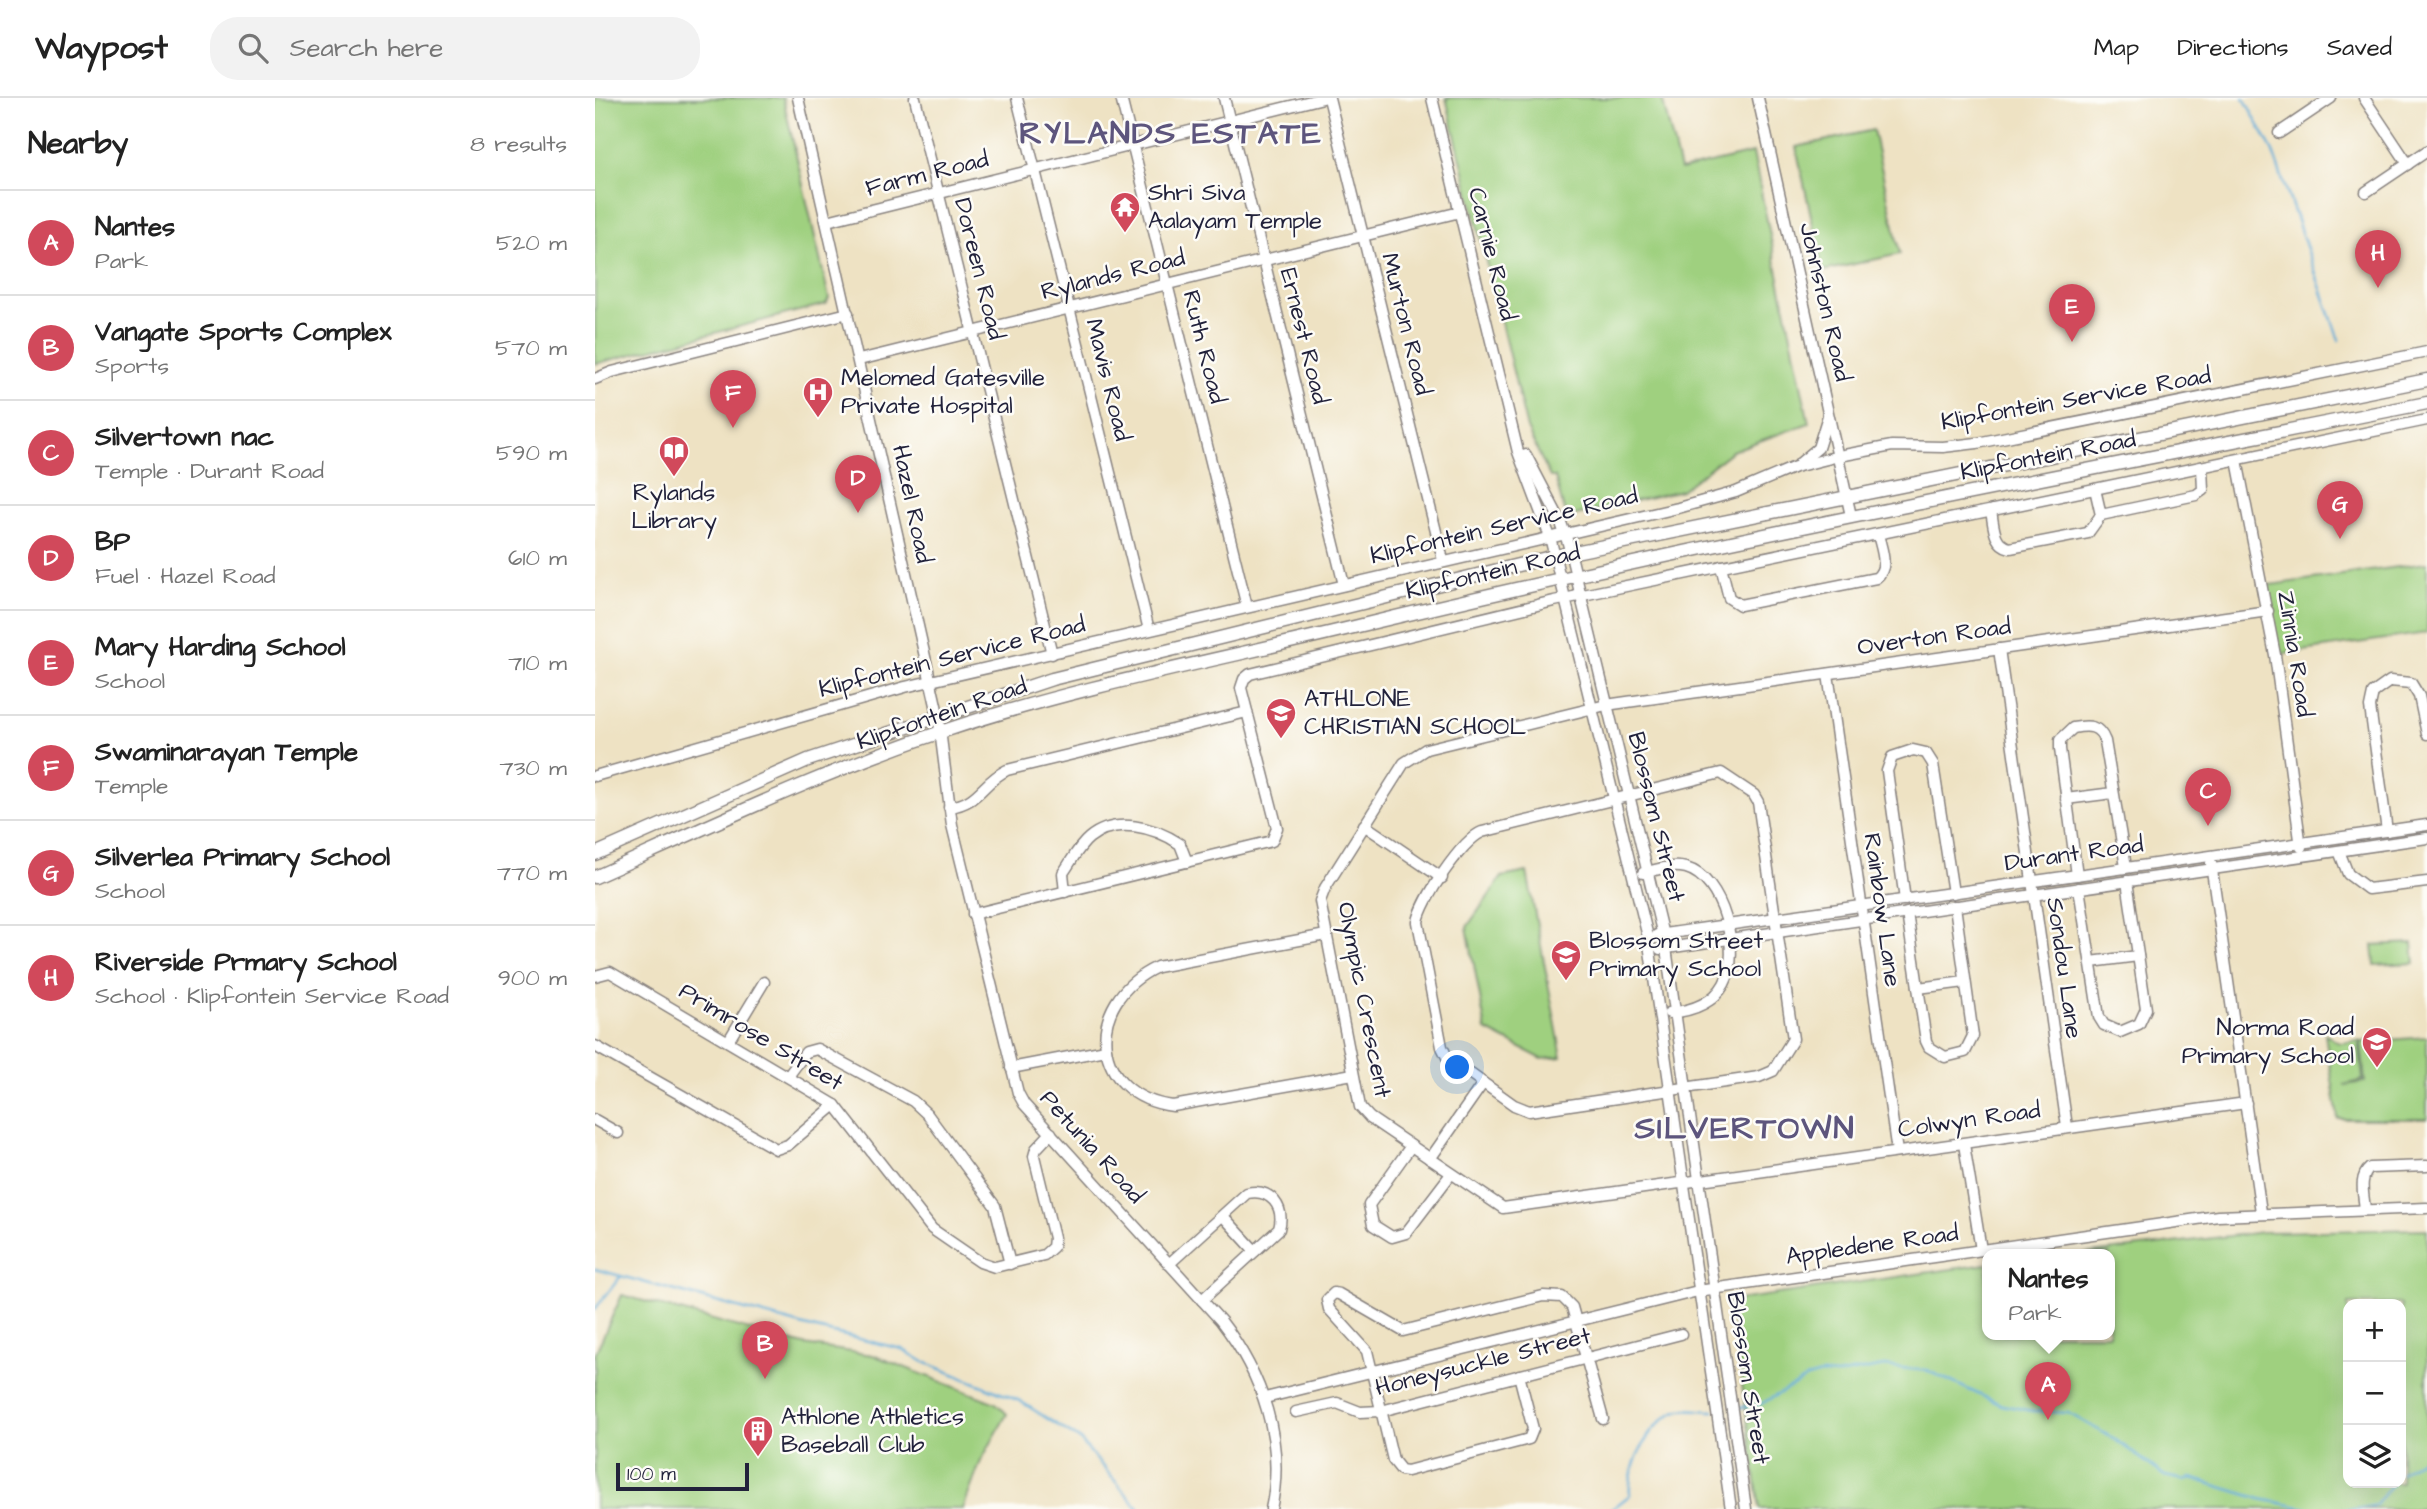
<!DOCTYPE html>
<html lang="en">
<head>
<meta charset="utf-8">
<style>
	:root { --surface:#fff; --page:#f2f2f2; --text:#222; --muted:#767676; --line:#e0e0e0; --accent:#d1495b }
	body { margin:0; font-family:"Architects Daughter",sans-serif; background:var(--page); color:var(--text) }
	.controls { position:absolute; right:21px; bottom:21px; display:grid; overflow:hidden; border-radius:14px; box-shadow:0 7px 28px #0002 }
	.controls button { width:63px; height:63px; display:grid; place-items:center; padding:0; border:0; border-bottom:2px solid var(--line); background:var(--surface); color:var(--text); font:35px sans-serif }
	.scale { position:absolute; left:21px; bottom:18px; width:133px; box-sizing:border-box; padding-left:7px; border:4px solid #22223b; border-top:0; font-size:19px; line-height:24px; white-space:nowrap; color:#22223b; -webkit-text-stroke:5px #fdfcf7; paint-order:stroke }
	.you { position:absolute; left:863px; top:970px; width:24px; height:24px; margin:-18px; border:5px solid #fff; border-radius:50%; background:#1a73e8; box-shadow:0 0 0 10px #1a73e833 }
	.badge { display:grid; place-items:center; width:46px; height:46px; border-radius:50%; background:var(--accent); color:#fff; font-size:23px; font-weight:700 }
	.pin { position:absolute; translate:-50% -58px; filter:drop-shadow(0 2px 4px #0008) }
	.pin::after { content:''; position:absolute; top:37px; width:24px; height:21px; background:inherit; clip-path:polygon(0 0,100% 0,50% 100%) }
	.popup { position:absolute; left:1387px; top:1151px; width:133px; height:91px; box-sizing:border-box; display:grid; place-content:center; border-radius:14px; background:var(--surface); filter:drop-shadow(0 2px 5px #0005); font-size:23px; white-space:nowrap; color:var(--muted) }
	.popup b { font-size:26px; color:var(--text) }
	.popup::after { content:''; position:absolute; left:50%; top:100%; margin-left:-14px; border:14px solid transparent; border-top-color:var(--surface) }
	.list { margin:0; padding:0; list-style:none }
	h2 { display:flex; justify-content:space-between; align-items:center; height:91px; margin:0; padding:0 28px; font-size:30px }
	h2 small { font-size:23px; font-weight:400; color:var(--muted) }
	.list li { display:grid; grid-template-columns:46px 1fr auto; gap:21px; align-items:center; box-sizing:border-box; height:105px; padding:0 28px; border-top:2px solid var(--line) }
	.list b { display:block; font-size:26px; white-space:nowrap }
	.list p { margin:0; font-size:23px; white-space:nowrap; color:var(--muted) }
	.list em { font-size:23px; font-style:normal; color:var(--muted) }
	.icon { flex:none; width:38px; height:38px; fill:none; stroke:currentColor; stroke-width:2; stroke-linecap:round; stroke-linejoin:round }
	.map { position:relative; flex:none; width:1832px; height:1411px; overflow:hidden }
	header { display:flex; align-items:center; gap:42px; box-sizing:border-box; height:98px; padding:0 35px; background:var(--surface); border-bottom:2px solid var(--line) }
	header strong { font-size:33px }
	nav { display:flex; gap:38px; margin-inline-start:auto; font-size:24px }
	.search { width:490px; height:63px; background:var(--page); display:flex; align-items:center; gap:18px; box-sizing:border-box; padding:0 24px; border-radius:28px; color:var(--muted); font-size:26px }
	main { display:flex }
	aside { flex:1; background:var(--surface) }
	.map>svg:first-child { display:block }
</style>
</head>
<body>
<header>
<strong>Waypost</strong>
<div class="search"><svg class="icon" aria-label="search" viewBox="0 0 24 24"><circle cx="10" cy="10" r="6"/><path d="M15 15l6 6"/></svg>Search here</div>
<nav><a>Map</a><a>Directions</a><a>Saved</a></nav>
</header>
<main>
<aside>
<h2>Nearby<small>8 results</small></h2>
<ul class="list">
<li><span class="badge">A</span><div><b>Nantes</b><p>Park</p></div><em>520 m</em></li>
<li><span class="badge">B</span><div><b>Vangate Sports Complex</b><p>Sports</p></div><em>570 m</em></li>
<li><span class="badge">C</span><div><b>Silvertown nac</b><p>Temple · Durant Road</p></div><em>590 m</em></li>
<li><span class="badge">D</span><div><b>BP</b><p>Fuel · Hazel Road</p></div><em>610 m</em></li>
<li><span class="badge">E</span><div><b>Mary Harding School</b><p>School</p></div><em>710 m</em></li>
<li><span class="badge">F</span><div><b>Swaminarayan Temple</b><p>Temple</p></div><em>730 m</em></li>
<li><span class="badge">G</span><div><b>Silverlea Primary School</b><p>School</p></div><em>770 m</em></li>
<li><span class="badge">H</span><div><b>Riverside Prmary School</b><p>School · Klipfontein Service Road</p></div><em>900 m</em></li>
</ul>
</aside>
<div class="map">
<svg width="1832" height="1411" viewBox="0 0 1832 1411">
	<rect width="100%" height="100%" fill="#fdfcf7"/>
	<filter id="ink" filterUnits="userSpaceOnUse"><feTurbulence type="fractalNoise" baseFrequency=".0143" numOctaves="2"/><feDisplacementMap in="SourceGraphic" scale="14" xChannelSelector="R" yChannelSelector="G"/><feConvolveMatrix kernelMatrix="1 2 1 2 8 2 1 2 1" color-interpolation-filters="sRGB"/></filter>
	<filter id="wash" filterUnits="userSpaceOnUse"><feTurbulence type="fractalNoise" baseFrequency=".00686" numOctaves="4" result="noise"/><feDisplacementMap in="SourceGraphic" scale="28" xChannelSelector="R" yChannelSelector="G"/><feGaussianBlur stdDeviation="1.57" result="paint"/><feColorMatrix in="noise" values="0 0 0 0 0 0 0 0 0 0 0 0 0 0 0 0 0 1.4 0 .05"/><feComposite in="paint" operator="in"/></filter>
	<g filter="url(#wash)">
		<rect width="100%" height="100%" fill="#eee2c3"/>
		<g fill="#9fd07f" stroke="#60795d" stroke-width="2" fill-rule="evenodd">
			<path d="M0,0H188L234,200L231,206L0,266Z"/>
			<path d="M851,0H1067L1085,72L1158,55L1214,325L1137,353L1086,392L977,418L969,412L960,379H955L932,331Z"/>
			<path d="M1278,32L1305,156L1228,173L1201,49Z"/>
			<path d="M1832,465V535L1680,557L1668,488Z"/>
			<path d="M932,774L967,959L947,961L891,932L872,829L907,779Z"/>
			<path d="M1818,845L1820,865L1780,867L1778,847Z"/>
			<path d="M1730,936L1744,945L1764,943L1768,982L1749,987L1770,984L1766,944L1832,939V1021H1743Z"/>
			<path d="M1832,1131V1411H1165L1135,1203L1392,1166V1236H1514V1156H1488L1668,1134ZM1753,1206H1806V1385H1753Z"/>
			<path d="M27,1197L209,1247L278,1257L401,1305L412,1316L386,1363L368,1411H0V1256Z"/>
		</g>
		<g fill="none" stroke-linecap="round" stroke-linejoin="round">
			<g stroke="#5ca9d5" stroke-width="2.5">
				<path d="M1649,0L1678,54L1744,242"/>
				<path d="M0,1171L217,1230L307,1251L327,1263L425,1303L484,1341L544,1411"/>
				<path d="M0,1211L26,1178"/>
				<path d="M1139,1311L1166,1306L1212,1280L1226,1276L1242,1277L1289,1268L1333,1273L1407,1307L1438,1313L1473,1315L1518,1340L1570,1378L1588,1382L1596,1380L1666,1401L1714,1411H1762L1781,1407L1798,1385"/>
				<path d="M1806,1375L1832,1357"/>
				<path d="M1017,1411L1035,1397C1032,1368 1056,1320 1086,1312C1097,1310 1108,1313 1119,1313"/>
			</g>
		</g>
	</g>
	<g filter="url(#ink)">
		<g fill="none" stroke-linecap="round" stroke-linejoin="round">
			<g stroke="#88827f" stroke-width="13">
				<g id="minor">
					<path d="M203,0L343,616L357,727L423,995L429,1006L626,1223C667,1276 691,1344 676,1411"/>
					<path d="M320,0L457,556"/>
					<path d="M422,0L554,532"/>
					<path d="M526,0L652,509"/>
					<path d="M629,0L749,487"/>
					<path d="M734,0L848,462"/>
					<path d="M837,0L923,354L955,439L1053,839L1136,1411"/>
					<path d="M1163,0L1256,418"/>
					<path d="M1769,0L1813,66"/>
					<path d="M1684,35L1736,0"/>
					<path d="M1771,94L1832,53"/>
					<path d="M232,123L728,0"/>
					<path d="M264,262L865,114"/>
					<path d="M0,281L17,274L253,215"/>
					<path d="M931,357L965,422L973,445L1071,850L1151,1411"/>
					<path d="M1642,362L1680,557L1706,749"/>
					<path d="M1205,365L1223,350L1233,318"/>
					<path d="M1396,413C1399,428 1398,446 1415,450L1493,435L1506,417L1500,391"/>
					<path d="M1506,417L1601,397L1608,392L1607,369"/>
					<path d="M1126,468L1134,500L1145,507L1281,480C1295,469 1286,451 1283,436"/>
					<path d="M1404,551L1472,1029"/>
					<path d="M1233,576L1302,1054"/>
					<path d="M1126,675L1159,697L1163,704L1198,941L1178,973L1164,979L934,1013L919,1007L852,959L847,949L823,824C826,803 867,742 887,734Z"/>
					<path d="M0,678L310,589L1083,410L1141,394L1200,369L1244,358L1297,348L1348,349L1382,345L1832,254"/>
					<path d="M1471,701L1518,695"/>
					<path d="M354,709C385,705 387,684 412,672L652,614"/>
					<path d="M769,727L847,780"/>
					<path d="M1792,733L1775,609L1778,595L1795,583L1816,585L1824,598L1832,636"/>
					<path d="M1744,753L1753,776L1773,791L1832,784"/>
					<path d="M1616,765L1666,1114"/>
					<path d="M1048,775C1062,772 1076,766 1091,770C1128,780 1147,854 1129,886C1118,906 1096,913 1074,915"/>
					<path d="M1482,777L1465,651V642L1478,630C1494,627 1504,627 1510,643L1531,769"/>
					<path d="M1484,790L1504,919L1509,927L1525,934L1544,926L1551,911L1532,783"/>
					<path d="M470,794L468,775C476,764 483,749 494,740C520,718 560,729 585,746L592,764"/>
					<path d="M1310,802L1292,673L1297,659L1318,652L1331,655L1338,666L1358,795"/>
					<path d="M1312,815L1331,943L1334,949L1350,959L1370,954L1378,938L1360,808"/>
					<path d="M378,816L677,743L682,730L646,590L649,581L655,576L959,503L1832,322"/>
					<path d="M731,837L562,869C486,905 496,998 578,1008L758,976"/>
					<path d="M1062,837L1832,727"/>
					<path d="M1065,851L1832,740"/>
					<path d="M1496,864L1543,858"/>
					<path d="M0,878L15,874L240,1007L337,1131L385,1164L400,1169L449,1157L458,1149L459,1140L439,1058L441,1051L456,1035"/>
					<path d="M1323,890L1370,884"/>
					<path d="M134,942L169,884"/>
					<path d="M0,948L181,1051L193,1047L240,1007"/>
					<path d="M416,970L511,952"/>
					<path d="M194,977L211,954L222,951L318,1003L332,1016L400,1108L415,1166"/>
					<path d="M1651,1005L908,1110L775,1020L765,1009L725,803L730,790L809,665L831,651L1011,607L1673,513"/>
					<path d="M0,1022L23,1035"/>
					<path d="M1369,1046L1386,1152"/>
					<path d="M816,1048L774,1107L778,1127L797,1139L811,1135L856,1076"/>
					<path d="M835,1061L888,985"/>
					<path d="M1770,1112C1769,1097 1763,1080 1775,1070L1832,1068"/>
					<path d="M628,1118L660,1153"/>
					<path d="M574,1166L652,1095C676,1090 690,1109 684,1131L607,1202"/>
					<path d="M924,1277L938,1331L934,1341L812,1373L806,1372L798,1362L772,1253L734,1211L732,1202L739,1195L744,1196L808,1233L948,1198L967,1199L977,1209L1008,1321"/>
					<path d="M670,1300L1103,1193L1623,1118L1832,1110"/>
					<path d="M701,1314L742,1305L765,1314L786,1313L1086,1236"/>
				</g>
			</g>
			<g stroke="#88827f" stroke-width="15">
				<g id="major">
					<path d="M0,756L213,662L457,581L960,458L1832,282"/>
					<path d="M0,779C116,727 232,672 352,632C484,588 623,562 759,529C1114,443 1473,376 1832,305"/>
				</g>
			</g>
			<use href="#minor" stroke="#fff" stroke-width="10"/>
			<use href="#major" stroke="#fff" stroke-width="12"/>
		</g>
	</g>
	<defs>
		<g id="temple-pin" transform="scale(1.575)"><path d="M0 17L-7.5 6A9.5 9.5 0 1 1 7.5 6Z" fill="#d1495b" stroke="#fdfcf7"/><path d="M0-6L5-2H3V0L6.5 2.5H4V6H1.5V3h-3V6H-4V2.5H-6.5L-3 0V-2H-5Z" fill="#fff"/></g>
		<g id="hospital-pin" transform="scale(1.575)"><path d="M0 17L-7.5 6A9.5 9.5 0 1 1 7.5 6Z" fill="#d1495b" stroke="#fdfcf7"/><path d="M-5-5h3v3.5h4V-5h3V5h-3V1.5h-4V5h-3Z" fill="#fff"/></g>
		<g id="library-pin" transform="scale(1.575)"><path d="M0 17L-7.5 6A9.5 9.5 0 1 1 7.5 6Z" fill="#d1495b" stroke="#fdfcf7"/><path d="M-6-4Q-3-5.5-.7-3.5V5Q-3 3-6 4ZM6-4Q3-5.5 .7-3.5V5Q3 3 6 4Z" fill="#fff"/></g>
		<g id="school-pin" transform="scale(1.575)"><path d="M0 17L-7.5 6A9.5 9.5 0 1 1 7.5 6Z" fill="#d1495b" stroke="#fdfcf7"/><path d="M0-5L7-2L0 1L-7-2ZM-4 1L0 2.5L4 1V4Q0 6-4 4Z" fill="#fff"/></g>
		<g id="building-pin" transform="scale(1.575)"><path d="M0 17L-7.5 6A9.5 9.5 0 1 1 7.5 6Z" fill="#d1495b" stroke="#fdfcf7"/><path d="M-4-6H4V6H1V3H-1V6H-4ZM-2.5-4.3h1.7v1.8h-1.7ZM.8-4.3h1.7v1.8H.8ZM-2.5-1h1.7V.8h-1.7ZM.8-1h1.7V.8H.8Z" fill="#fff"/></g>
	</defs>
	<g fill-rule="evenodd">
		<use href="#temple-pin" x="530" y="109"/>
		<use href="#hospital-pin" x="223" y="294"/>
		<use href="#library-pin" x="79" y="353"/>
		<use href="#school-pin" x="686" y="615"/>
		<use href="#school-pin" x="971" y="857"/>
		<use href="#school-pin" x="1782" y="944"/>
		<use href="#building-pin" x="163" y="1333"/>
	</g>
	<g text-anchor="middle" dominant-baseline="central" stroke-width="5" stroke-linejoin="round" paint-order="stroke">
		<g font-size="24" fill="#22223b" stroke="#fdfcf7">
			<text transform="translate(332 76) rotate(-14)">Farm Road</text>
			<text transform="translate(897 156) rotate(76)">Carnie Road</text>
			<text transform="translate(384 171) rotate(76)">Doreen Road</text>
			<text transform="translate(518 177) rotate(-14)">Rylands Road</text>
			<text transform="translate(1230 204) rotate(77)">Johnston Road</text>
			<text transform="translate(811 226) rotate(76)">Murton Road</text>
			<text transform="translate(709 238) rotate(76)">Ernest Road</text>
			<text transform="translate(609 249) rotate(76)">Ruth Road</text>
			<text transform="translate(513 282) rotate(76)">Mavis Road</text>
			<text transform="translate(1481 301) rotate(-10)">Klipfontein Service Road</text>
			<text transform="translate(1453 358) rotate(-11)">Klipfontein Road</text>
			<text transform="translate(317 406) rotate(78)">Hazel Road</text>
			<text transform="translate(909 428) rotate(-13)">Klipfontein Service Road</text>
			<text transform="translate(898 474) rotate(-13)">Klipfontein Road</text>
			<text transform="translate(1339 539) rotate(-8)">Overton Road</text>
			<text transform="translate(1700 556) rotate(81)">Zinnia Road</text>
			<text transform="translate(357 559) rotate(-14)">Klipfontein Service Road</text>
			<text transform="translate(347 616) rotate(-19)">Klipfontein Road</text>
			<text transform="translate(1061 719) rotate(76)">Blossom Street</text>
			<text transform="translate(1479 756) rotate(-8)">Durant Road</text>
			<text transform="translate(1287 812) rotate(82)">Rainbow Lane</text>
			<text transform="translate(1469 870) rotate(82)">Sondou Lane</text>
			<text transform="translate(769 902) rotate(79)">Olympic Crescent</text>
			<text transform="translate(166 939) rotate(31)">Primrose Street</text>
			<text transform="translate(1374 1022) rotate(-8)">Colwyn Road</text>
			<text transform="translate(497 1049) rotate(48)">Petunia Road</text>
			<text transform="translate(1277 1147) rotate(-8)">Appledene Road</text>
			<text transform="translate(888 1264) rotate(-14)">Honeysuckle Street</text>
			<text transform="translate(1153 1280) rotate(81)">Blossom Street</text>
		</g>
		<g font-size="24" fill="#22223b" stroke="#fdfcf7" text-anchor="start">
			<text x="553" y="95">Shri Siva<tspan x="553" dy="28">Aalayam Temple</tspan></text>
			<text x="246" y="280">Melomed Gatesville<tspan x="246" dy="28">Private Hospital</tspan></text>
			<text x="79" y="395" text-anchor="middle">Rylands<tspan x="79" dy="28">Library</tspan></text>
			<text x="709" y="601">ATHLONE<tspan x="709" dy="28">CHRISTIAN SCHOOL</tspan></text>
			<text x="994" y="843">Blossom Street<tspan x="994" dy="28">Primary School</tspan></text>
			<text x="1759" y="930" text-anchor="end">Norma Road<tspan x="1759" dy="28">Primary School</tspan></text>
			<text x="186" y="1319">Athlone Athletics<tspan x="186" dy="28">Baseball Club</tspan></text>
		</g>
		<g font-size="32" font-weight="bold" letter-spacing="2" fill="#5d557d" stroke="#fdfcf7">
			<text x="576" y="35">RYLANDS ESTATE</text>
			<text x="1150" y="1030">SILVERTOWN</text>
		</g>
	</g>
</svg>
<div class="controls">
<button>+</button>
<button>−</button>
<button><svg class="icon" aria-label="layers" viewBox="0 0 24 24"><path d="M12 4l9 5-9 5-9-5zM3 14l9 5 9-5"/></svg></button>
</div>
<div class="scale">100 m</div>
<div class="you"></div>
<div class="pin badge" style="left:1453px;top:1322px">A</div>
<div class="popup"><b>Nantes</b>Park</div>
<div class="pin badge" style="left:170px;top:1281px">B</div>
<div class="pin badge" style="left:1613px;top:728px">C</div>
<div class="pin badge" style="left:263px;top:415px">D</div>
<div class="pin badge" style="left:1477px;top:244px">E</div>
<div class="pin badge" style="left:138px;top:330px">F</div>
<div class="pin badge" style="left:1745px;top:441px">G</div>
<div class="pin badge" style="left:1783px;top:190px">H</div>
</div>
</main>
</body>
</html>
